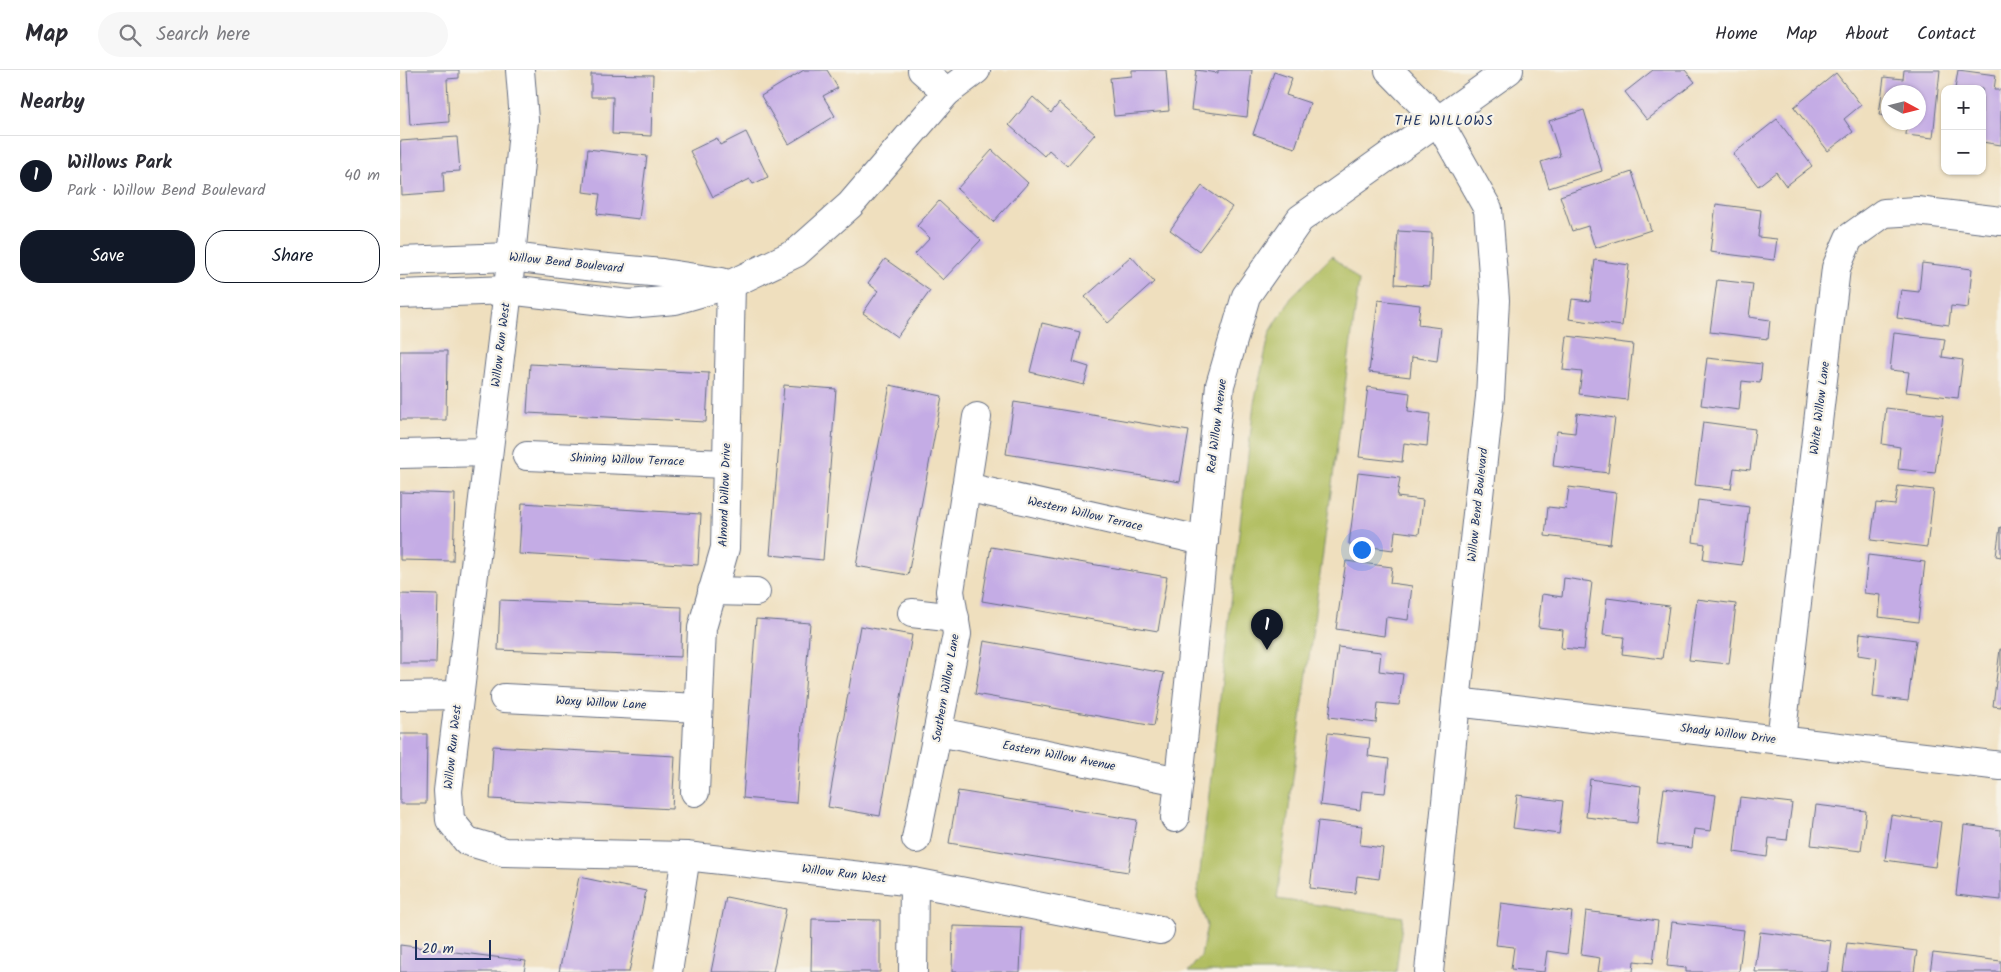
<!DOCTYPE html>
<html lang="en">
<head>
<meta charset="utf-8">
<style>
	:root { --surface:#fff; --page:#f7f7f7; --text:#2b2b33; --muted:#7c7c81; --line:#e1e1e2; --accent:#111827 }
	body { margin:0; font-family:Kalam,sans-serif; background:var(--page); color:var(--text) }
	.controls { position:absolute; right:15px; top:15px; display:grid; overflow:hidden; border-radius:10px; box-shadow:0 1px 4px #0004 }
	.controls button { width:45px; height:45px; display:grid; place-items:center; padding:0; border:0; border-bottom:1px solid var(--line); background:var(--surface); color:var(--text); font:25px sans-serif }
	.compass { position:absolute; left:1481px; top:15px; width:45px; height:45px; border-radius:50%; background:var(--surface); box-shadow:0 1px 4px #0004; rotate:97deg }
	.scale { position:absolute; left:15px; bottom:12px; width:76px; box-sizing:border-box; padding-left:5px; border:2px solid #1b2f5e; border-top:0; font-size:14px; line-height:18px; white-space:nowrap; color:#1b2f5e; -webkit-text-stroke:4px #f7f3e8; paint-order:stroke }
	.you { position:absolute; left:961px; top:479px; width:18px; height:18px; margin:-12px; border:4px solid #fff; border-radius:50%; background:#1a73e8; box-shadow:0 0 0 8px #1a73e833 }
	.badge { display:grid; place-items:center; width:32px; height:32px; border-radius:50%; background:var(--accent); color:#fff; font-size:16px; font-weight:700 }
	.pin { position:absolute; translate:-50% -41px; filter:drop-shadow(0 1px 2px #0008) }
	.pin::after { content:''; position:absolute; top:26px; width:18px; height:15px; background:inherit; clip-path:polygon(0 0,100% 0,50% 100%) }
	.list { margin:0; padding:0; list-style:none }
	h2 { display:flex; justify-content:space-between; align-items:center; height:65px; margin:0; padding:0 20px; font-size:21px }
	h2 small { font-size:16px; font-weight:400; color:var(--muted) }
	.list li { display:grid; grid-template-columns:32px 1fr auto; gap:15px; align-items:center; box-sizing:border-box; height:80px; padding:0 20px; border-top:1px solid var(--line) }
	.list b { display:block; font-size:19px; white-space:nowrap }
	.list p { margin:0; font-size:16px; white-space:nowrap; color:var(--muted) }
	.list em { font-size:16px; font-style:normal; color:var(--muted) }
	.actions { display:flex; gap:10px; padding:15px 20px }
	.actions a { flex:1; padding:11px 0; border:1px solid var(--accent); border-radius:20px; text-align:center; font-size:18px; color:var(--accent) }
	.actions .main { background:var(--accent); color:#fff }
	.icon { flex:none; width:28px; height:28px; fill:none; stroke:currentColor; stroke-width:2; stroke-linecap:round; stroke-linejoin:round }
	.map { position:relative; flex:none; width:1601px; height:902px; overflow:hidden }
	header { display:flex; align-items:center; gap:30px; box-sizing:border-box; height:70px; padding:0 25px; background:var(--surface); border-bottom:1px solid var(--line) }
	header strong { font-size:24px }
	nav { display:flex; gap:28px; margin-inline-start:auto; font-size:18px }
	.search { width:350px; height:45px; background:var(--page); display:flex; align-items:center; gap:12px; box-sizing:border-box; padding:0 18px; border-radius:28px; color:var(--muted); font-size:19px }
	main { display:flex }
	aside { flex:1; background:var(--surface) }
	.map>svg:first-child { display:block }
</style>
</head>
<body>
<header>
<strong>Map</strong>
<div class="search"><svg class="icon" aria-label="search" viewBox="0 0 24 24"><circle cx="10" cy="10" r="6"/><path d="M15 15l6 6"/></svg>Search here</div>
<nav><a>Home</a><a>Map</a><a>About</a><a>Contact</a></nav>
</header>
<main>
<aside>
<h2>Nearby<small></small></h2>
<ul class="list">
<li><span class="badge">1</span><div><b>Willows Park</b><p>Park · Willow Bend Boulevard</p></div><em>40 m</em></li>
</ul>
<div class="actions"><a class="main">Save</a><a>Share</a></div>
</aside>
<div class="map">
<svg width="1601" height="902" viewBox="0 0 1601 902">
	<rect width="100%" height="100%" fill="#f7f3e8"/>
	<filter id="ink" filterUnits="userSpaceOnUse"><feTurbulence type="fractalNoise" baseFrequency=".02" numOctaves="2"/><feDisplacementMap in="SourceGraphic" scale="10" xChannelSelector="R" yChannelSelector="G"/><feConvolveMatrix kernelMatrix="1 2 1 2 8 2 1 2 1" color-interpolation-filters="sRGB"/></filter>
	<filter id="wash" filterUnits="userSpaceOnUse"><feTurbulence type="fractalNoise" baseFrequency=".0096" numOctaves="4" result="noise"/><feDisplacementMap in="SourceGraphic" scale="20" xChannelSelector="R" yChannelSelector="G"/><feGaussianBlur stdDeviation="1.12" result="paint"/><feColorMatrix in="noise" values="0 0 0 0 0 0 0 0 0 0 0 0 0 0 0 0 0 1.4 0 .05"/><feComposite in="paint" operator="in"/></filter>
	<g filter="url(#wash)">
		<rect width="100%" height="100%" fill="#efdfbe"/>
		<path fill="#b0bd5f" stroke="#66765e" d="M932,186L959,211L877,829L1003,847L996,902H788L801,886L807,855L797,828L854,333L870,262L893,225Z"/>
		<g id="blocks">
			<g fill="#c4ace5">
				<path d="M7,0H59V8L47,9L49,52L10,55Z"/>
				<path d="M404,0H427L438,18L423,26L435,46L389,74L361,26Z"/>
				<path d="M732,0H766L769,41L714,46L710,8L732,6Z"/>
				<path d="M796,0L818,3V0H852L847,47L791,40Z"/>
				<path d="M1253,0H1285L1295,12L1247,50L1225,22Z"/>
				<path d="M1504,0H1540L1533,68L1506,65L1507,52H1518V22H1488V46L1479,45L1484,7L1503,9Z"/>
				<path d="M1558,0L1596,5L1594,20H1601V75L1582,72V19H1555Z"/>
				<path d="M874,2L892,8L886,25L910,33L895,78L853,64Z"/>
				<path d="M1436,3L1461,35L1444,49L1453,62L1428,81L1394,37Z"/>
				<path d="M191,4L253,5L251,66L212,64L213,27H191Z"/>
				<path d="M633,27L651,43L659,33L695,64L667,96L649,80L644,86L609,55Z"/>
				<path d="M1184,40L1202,101L1149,118L1141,92L1160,86L1149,51Z"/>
				<path d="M1377,49L1412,96L1386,116L1376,102L1358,116L1333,84Z"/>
				<path d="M346,62L368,107L353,114L350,109L313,127L290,81L317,68L320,75Z"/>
				<path d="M57,67L60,101L43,102L44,122L2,125L0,71Z"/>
				<path d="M188,79L247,86L239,149L197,144L200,124L183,122Z"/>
				<path d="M592,80L628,113L593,152L557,119Z"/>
				<path d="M1232,102L1251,160L1195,178L1188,156L1172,161L1160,126Z"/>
				<path d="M802,116L832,137L799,181L770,160Z"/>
				<path d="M539,131L581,170L543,210L515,184L530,168L517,156Z"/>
				<path d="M1316,134L1361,140L1358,167L1377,169L1374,190L1310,182Z"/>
				<path d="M998,161L1032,163L1030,216L995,214Z"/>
				<path d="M731,186L754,212L708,253L685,227Z"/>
				<path d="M485,189L530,221L497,267L463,243L478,221L468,213Z"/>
				<path d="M1195,190L1229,195L1222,256L1169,249L1172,229L1190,231Z"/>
				<path d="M1522,193L1572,199L1568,238L1551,236L1549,255L1497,248L1501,220L1519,222Z"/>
				<path d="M1317,210L1353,214L1349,247L1370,250L1368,269L1310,262Z"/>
				<path d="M978,230L1020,235L1018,255L1041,258L1037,291L1012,287L1010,307L969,302Z"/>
				<path d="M642,253L680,262L673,292L689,297L684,315L630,302Z"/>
				<path d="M1494,263L1545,269L1542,287L1563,290L1558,328L1506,322L1509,302L1490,300Z"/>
				<path d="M1167,266L1233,274L1227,330L1179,324L1182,302L1163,300Z"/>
				<path d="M0,281H47L46,350H0Z"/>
				<path d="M1307,288L1362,294L1360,313L1342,311L1339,340L1301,335Z"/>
				<path d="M130,294L309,303L306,352L127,343Z"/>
				<path d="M384,315L436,319L423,490L370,485Z"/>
				<path d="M490,315L542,326L508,505L456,496Z"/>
				<path d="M968,317L1010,323L1008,341L1030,344L1027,376L1004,373L1002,392L959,387Z"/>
				<path d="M614,332L789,361L780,412L606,384Z"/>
				<path d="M1486,338L1543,345L1535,403L1498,399L1500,377L1482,374Z"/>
				<path d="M1177,343L1215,348L1208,403L1153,396L1157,361L1175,363Z"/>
				<path d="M1303,352L1355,359L1350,400L1334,398L1331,419L1295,415Z"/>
				<path d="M958,403L1000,408L997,427L1023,430L1019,464L995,461L993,480L949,474Z"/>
				<path d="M1498,416L1534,420L1527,477L1471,470L1476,433L1495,435Z"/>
				<path d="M1169,417L1216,423L1210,474L1145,466L1148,437L1166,439Z"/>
				<path d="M0,422L55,424L53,491L0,490Z"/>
				<path d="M1298,430L1349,437L1342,495L1303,490L1305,474L1293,472Z"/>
				<path d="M122,433L301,444L298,495L119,484Z"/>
				<path d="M1600,457H1601V487L1596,486Z"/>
				<path d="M591,477L767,507L758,561L582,531Z"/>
				<path d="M1468,485L1525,492L1518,552L1479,547L1481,525L1464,523Z"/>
				<path d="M946,491L992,497L990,513L1012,516L1008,550L986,547L984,566L936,559Z"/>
				<path d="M1164,508L1192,512L1184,580L1161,578L1163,560L1138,557L1142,524L1162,527Z"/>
				<path d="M0,524L38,525L36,593H0Z"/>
				<path d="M1207,528L1269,536L1262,589L1222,584L1224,567L1203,565Z"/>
				<path d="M1297,529L1336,534L1329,594L1289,590Z"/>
				<path d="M100,530L282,537L281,587L98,580Z"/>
				<path d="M356,549L410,553L396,733L343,728Z"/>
				<path d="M460,556L512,565L480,746L428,737Z"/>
				<path d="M1460,563L1516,570L1508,631L1473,627L1477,588L1458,585Z"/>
				<path d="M584,571L764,603L754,656L575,624Z"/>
				<path d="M938,577L981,582L979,601L1003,604L999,635L978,633L976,653L929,647Z"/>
				<path d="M1600,579H1601V637L1593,636Z"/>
				<path d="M928,663L970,668L968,686L989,689L985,723L962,721L960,740L920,735Z"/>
				<path d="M0,664H27L26,734H0Z"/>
				<path d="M93,676L275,686L272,739L90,729Z"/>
				<path d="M1190,709L1241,716L1237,753L1186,747Z"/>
				<path d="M1264,718L1316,725L1311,761L1294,759L1292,778L1257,774Z"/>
				<path d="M558,721L737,750L728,802L549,773Z"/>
				<path d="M1117,725L1163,731L1159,764L1113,758Z"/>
				<path d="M1340,727L1392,733L1387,770L1369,768L1367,787L1334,782Z"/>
				<path d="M1416,735L1466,741L1461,781L1411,775Z"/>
				<path d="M1491,745L1541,752L1535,797L1485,790Z"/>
				<path d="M918,751L962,756L960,775L983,778L979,809L957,806L955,823L910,818Z"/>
				<path d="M1564,755L1601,760V830L1556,825Z"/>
				<path d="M179,807L246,821L229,902H159Z"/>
				<path d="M326,827L386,839L373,902H311Z"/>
				<path d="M1101,833L1172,842L1167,884L1147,881L1144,902L1111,899L1114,877L1096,875Z"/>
				<path d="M1186,841L1258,851L1253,893L1234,891L1233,902H1198L1200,888L1181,885Z"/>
				<path d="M412,849L480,850V902H411Z"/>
				<path d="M1272,852L1344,860L1339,902H1286V898L1267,896Z"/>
				<path d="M553,856L622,858L620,902H552Z"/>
				<path d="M1360,862L1431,871L1427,902H1355Z"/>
				<path d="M1447,873L1517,881L1514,902H1443Z"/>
				<path d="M0,875L126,891L124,902H0Z"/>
				<path d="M1533,883L1601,891V902H1530Z"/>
			</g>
		</g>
	</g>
	<g filter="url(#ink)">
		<use href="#blocks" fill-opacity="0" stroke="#656d80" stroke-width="1"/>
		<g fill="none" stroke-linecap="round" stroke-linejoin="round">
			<g stroke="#656d80" stroke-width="30">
				<g id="minor">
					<path d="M120,0L124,50L108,220L48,721L50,750L67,771L104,782L286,786L514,812L760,860"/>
					<path d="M522,0L547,22"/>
					<path d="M989,0L1037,49L1088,139L1095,230L1090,327L1056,632L1029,902"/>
					<path d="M0,191L111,187L186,196L262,203L322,212"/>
					<path d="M0,224L108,220L229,234L275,230L331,214L396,183L450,135L547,22L576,0"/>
					<path d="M0,384L88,382"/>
					<path d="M127,386L326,394"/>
					<path d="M566,417L804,471"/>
					<path d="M312,521L356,522"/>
					<path d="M512,543L555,548"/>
					<path d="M0,626L59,625"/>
					<path d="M104,628L298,638"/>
					<path d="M1056,632L1601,696"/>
					<path d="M539,662L779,711"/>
					<path d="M1381,670L1436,198L1449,168L1484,143L1517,141L1601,151"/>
					<path d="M295,722L302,558L325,478L331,214"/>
					<path d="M775,748L820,315L846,226L900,149L1109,0"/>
					<path d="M516,769L557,564L550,521L577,347"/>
					<path d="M268,902L286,786"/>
					<path d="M513,902L514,812"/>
				</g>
			</g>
			<use href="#minor" stroke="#fff" stroke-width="28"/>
		</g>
	</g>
	<g text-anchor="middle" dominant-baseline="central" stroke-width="4.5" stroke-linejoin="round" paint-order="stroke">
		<g font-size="12" fill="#1b2f5e" stroke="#f7f3e8">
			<text transform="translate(166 193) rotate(6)">Willow Bend Boulevard</text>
			<text transform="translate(101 275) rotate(-83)">Willow Run West</text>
			<text transform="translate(1420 338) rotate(-83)">White Willow Lane</text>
			<text transform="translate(817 356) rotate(-83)">Red Willow Avenue</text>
			<text transform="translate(227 390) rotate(2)">Shining Willow Terrace</text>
			<text transform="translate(325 425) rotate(-88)">Almond Willow Drive</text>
			<text transform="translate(1078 435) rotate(-84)">Willow Bend Boulevard</text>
			<text transform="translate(685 444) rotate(13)">Western Willow Terrace</text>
			<text transform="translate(546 618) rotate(-80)">Southern Willow Lane</text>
			<text transform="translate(201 633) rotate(3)">Waxy Willow Lane</text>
			<text transform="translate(1328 664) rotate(7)">Shady Willow Drive</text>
			<text transform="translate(53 677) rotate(-84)">Willow Run West</text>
			<text transform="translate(659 686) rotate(11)">Eastern Willow Avenue</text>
			<text transform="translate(444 804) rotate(7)">Willow Run West</text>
		</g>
		<g font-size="14" letter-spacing="1" fill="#1b2f5e" stroke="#f7f3e8">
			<text x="1044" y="51">THE WILLOWS</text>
		</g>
	</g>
</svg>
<div class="controls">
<button>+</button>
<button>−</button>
</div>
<svg class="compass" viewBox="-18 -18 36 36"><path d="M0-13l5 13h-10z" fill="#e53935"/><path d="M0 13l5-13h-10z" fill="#7c7c81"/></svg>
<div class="scale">20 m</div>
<div class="you"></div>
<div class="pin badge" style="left:867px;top:580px">1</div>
</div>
</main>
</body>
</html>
